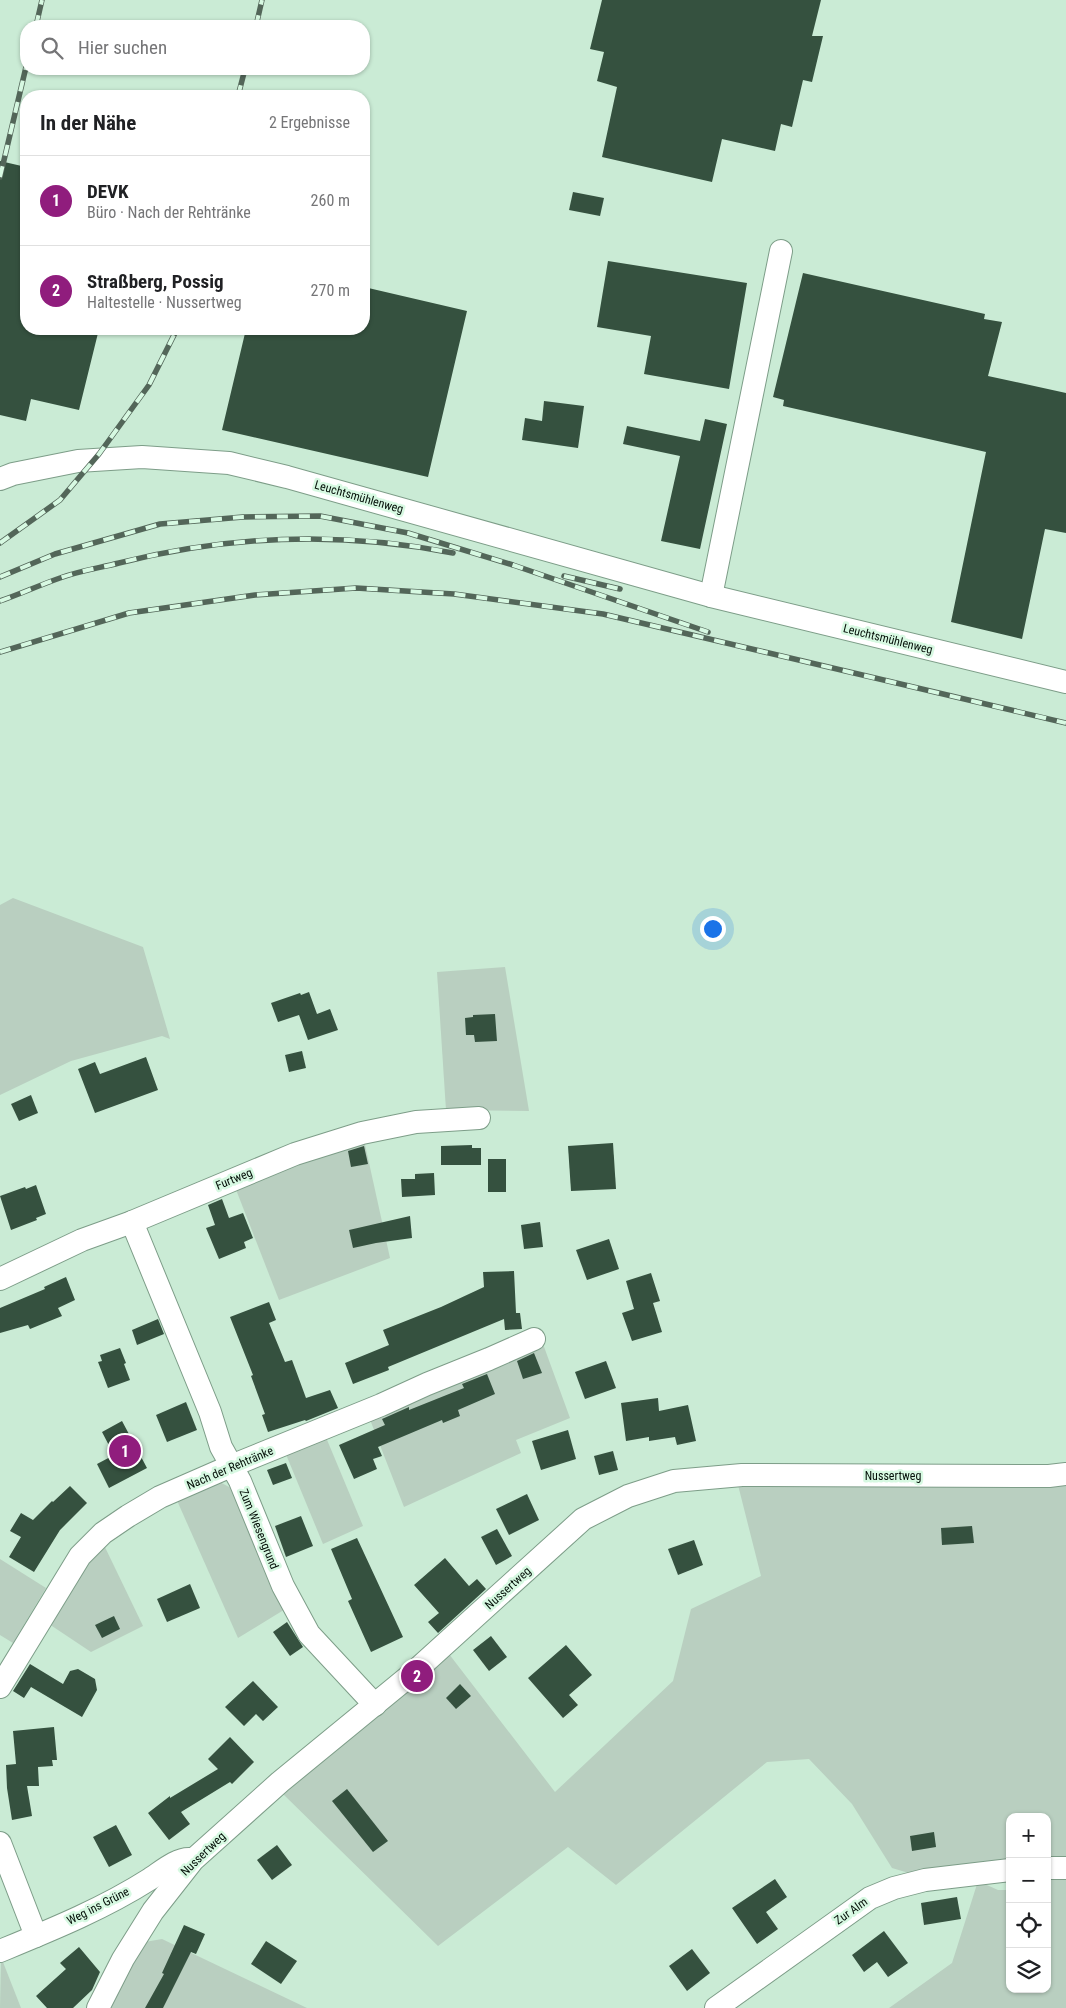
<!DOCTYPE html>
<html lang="de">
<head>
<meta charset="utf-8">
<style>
	:root { --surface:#fff; --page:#f6f6f6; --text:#202124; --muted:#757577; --line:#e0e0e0; --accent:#901d7d }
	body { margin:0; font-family:"Roboto Condensed",sans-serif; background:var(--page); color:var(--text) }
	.controls { position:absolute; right:15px; bottom:15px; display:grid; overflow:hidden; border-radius:10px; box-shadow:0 1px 4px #0004 }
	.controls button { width:45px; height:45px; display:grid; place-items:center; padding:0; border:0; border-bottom:1px solid var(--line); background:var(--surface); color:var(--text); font:25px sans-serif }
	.you { position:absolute; left:712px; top:928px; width:18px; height:18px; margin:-12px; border:4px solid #fff; border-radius:50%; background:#1a73e8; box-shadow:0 0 0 8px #1a73e833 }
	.badge { display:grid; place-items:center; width:32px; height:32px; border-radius:50%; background:var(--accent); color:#fff; font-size:16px; font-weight:700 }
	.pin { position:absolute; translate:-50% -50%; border:2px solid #fff; box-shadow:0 1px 5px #0006 }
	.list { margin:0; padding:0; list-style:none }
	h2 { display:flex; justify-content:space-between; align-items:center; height:65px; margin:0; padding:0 20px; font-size:21px }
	h2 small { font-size:16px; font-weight:400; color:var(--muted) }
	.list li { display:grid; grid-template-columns:32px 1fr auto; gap:15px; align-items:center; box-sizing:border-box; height:90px; padding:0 20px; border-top:1px solid var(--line) }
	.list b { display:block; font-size:19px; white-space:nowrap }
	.list p { margin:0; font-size:16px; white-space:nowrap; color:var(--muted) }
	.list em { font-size:16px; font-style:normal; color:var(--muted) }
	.icon { flex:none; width:28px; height:28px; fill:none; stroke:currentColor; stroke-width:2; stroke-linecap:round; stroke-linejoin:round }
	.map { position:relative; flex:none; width:1066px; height:2008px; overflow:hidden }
	.search { position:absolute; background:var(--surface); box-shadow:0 1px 4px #0004; left:20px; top:20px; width:350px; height:55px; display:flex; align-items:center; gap:12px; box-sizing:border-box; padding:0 18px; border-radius:20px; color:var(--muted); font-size:19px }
	.panel { position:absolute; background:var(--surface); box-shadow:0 1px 4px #0004; left:20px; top:90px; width:350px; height:245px; border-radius:20px }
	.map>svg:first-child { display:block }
</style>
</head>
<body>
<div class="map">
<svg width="1066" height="2008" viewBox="0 0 1066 2008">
	<rect width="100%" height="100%" fill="#caebd5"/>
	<g fill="#b9cfc0">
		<path d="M13,898L143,947L170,1039L162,1036L71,1061L0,1095V905Z"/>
		<path d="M505,967L529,1111L446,1110L437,972Z"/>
		<path d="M364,1140L390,1258L279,1300L235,1187Z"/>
		<path d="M543,1344L570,1418L516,1440L521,1453L404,1507L369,1417Z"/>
		<path d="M325,1435L363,1526L323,1544L285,1452Z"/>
		<path d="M216,1480L231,1488L287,1608L238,1638L175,1496Z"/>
		<path d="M738,1485L1066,1486V2008H889L952,1963L978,1881L998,1890H1010V1989H1047V1817H1010V1863L912,1874L892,1868L852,1804L809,1759L767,1762L616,1885L568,1847L438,1946L282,1793L449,1654L555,1792L673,1681L691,1609L761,1576Z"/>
		<path d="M102,1541L143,1626L91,1652L46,1622Z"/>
		<path d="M0,1559L46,1588L13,1643L0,1635Z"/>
		<path d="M162,1939L307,2008H110L139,1943Z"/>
		<path d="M1,1957L21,2008H0Z"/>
	</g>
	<g fill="#35513f">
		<path d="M602,0H821L812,36H823L812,82L803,80L792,127L781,124L775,151L722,139L712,182L602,157L617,87L597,81L604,52L590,49Z"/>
		<path d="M0,161L26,167V329H99L79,410L31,399L26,421L0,415Z"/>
		<path d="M573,192L604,198L600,216L569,210Z"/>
		<path d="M608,261L747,283L729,389L644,374L651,336L597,327Z"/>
		<path d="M803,273L985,314L984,319L1002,322L988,376L1066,393V533L1045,529L1022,639L951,622L986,452L783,406L784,400L773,397Z"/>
		<path d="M364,287L467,311L428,477L222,430L246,329H364Z"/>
		<path d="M544,401L584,406L578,448L522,440L525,418L542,421Z"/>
		<path d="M705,419L727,424L700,549L661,541L680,456L623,444L627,426L700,441Z"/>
		<path d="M309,992L317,1014L330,1009L338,1030L308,1040L299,1015L278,1022L271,1003L300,993L301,995Z"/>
		<path d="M495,1014L497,1041L475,1042L474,1035H466L465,1018L473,1017V1015Z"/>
		<path d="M302,1051L306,1068L289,1072L285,1055Z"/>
		<path d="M146,1057L158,1090L95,1113L78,1069L95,1062L100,1074Z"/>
		<path d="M31,1095L38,1113L19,1121L11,1104Z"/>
		<path d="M613,1143L616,1189L571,1191L568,1146Z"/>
		<path d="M472,1145V1148H481V1165H441V1146Z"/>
		<path d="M364,1146L368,1164L351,1167L348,1151Z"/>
		<rect x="488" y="1159" width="18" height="33"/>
		<path d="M434,1173L435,1195L402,1197L401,1179H415V1174Z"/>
		<path d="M36,1185L46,1214L36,1218L37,1220L11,1230L0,1196L25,1187L26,1189Z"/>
		<path d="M222,1199L229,1218L243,1213L253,1238L244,1242L246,1248L219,1259L206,1228L215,1225L208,1205Z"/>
		<path d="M410,1216L412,1238L376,1243L353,1248L349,1230Z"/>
		<path d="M540,1222L543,1247L524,1249L521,1225Z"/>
		<path d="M609,1239L619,1269L587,1280L576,1250Z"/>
		<path d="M514,1271L516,1313H520L522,1329L505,1330L504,1319L388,1367L389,1370L353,1384L345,1363L389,1345L383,1330L441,1307L484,1287L483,1272Z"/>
		<path d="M651,1273L660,1301L653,1303L662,1332L632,1341L622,1313L634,1309L626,1281Z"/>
		<path d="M66,1277L75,1300L58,1308L62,1316L30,1329L28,1325L0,1333V1308L45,1289L44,1287Z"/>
		<path d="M269,1302L276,1320L269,1323L285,1362L292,1360L306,1398L330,1390L338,1408L306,1421L305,1420L268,1432L262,1415L265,1414L251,1376L253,1375L230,1317Z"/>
		<path d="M158,1319L164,1334L137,1345L132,1330Z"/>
		<path d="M120,1348L126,1363L124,1364L130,1380L108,1388L98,1362L102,1361L100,1355Z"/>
		<path d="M534,1353L542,1373L523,1379L517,1361Z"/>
		<path d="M606,1361L616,1388L585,1399L575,1372Z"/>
		<path d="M487,1374L495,1394L458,1410L460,1416L443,1423L442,1420L378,1447L382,1456L373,1459L377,1469L354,1479L339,1445L385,1425L382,1419L409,1407V1410L464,1388L462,1384Z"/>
		<path d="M658,1398L659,1411L688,1405L696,1441L677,1445L675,1437L649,1441V1437L626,1441L621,1403Z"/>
		<path d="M186,1402L197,1430L167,1442L156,1415Z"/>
		<path d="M122,1421L147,1468L109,1488L97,1464L114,1455L102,1432Z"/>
		<path d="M568,1430L576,1459L541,1470L532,1441Z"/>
		<path d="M613,1451L618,1470L599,1475L594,1456Z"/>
		<path d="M286,1463L292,1478L273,1485L267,1470Z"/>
		<path d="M70,1486L87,1503L60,1530L34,1572L9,1557L21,1537L10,1531L21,1513L33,1520L52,1501L53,1502Z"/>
		<path d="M527,1494L539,1520L509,1535L496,1509Z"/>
		<path d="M301,1516L313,1546L286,1557L275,1526Z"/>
		<path d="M972,1526L974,1543L942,1545L941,1528Z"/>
		<path d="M497,1529L512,1556L496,1565L481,1537Z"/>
		<path d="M357,1538L403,1637L371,1652L348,1601L352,1599L331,1549Z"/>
		<path d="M694,1540L703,1565L678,1575L668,1549Z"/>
		<path d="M445,1558L469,1586L477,1579L486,1589L438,1633L428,1622L439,1613L414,1585Z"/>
		<path d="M190,1584L200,1608L167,1622L157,1599Z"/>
		<path d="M114,1616L120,1629L102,1638L95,1625Z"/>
		<path d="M287,1622L303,1647L290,1656L273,1632Z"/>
		<path d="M491,1636L507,1657L489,1671L473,1650Z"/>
		<path d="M566,1645L592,1675L569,1695L578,1705L563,1718L528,1678Z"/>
		<path d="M30,1664L63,1684L70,1671L78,1669L95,1679L97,1690L82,1717L31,1687L24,1698L13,1691Z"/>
		<path d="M253,1681L278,1707L263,1721L256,1714L244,1726L225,1707Z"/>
		<path d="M460,1684L471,1696L456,1709L446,1698Z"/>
		<path d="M54,1727L57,1760H52L53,1766L38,1767L39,1786H27L32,1816L12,1820L7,1788L6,1765L16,1764L13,1731Z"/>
		<path d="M230,1737L254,1762L232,1784L230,1782L181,1812L190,1824L169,1840L148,1813L170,1796V1798L218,1769L208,1759Z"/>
		<path d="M347,1789L388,1841L373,1852L332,1801Z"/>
		<path d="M116,1825L132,1855L109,1867L93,1837Z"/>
		<path d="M934,1832L936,1847L912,1851L910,1836Z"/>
		<path d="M277,1845L292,1865L272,1880L257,1860Z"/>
		<path d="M775,1879L787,1897L766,1912L778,1929L757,1944L732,1908Z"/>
		<path d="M957,1897L961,1919L924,1925L921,1903Z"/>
		<path d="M184,1925L205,1934L196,1954L191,1952L163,2008H145L164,1974L162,1973Z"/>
		<path d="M884,1931L908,1963L888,1977L877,1962L864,1972L852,1955Z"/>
		<path d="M266,1941L297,1961L281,1984L251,1964Z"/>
		<path d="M79,1947L100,1972L92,1990L73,2008H47L36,1996L66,1969L60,1963Z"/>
		<path d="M692,1949L710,1973L687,1991L669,1966Z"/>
	</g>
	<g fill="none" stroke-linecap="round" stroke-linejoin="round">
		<g stroke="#7d9d88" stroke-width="24">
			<g id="street">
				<path d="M0,479L13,474L78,461L142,457L229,463L287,477L711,596L1066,682"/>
				<path d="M711,596L781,251"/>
				<path d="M132,1222L210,1412L221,1447L240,1481L283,1586L309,1634L375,1705"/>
				<path d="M0,1279L82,1240L132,1222L295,1154L362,1133L416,1122L479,1118"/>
				<path d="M0,1687L80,1556L103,1533L128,1516L160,1497L231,1466L381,1405L427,1384L489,1359L534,1339"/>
				<path d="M0,1843L36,1936"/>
				<path d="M1047,1868H1066"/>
				<path d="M0,1951C51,1930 103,1909 150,1879C161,1872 177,1858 190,1859"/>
				<path d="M98,2008L123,1959L153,1911L193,1860L280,1782L413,1673L583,1519L628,1496L674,1481L742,1475L1049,1476L1066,1474"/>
				<path d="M716,2008L870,1898L894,1888L925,1880L1010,1870"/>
			</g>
		</g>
		<use href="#street" stroke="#fff" stroke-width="22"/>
		<g stroke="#536659" stroke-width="5.5">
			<g id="rail">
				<path d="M36,26L42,0"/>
				<path d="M256,26L262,0"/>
				<path d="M238,96L245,69"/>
				<path d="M0,177L26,67"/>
				<path d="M0,543L60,500L99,454L149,385L177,329"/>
				<path d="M564,576L620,589"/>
				<path d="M0,577L55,554L160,524L243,517L320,516L408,533L513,565L708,632"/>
				<path d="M0,601C20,594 40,585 60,578C79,571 99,568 119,563C230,535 341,531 453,553"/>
				<path d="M0,652L129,613L255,595L356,588L454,594L603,614L1066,723"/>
			</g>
		</g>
		<use href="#rail" stroke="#d7f9e2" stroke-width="4" stroke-dasharray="11" stroke-linecap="butt"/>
	</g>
	<g text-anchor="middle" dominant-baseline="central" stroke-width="5" stroke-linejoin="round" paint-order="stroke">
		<g font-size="12" fill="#040f08" stroke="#d7f9e2">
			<text transform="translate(359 497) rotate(16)">Leuchtsmühlenweg</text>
			<text transform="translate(888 639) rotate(14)">Leuchtsmühlenweg</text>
			<text transform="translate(234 1179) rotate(-22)">Furtweg</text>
			<text transform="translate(230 1468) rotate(-23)">Nach der Rehtränke</text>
			<text x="893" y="1476">Nussertweg</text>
			<text transform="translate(259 1529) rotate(68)">Zum Wiesengrund</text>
			<text transform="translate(508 1588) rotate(-42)">Nussertweg</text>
			<text transform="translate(203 1854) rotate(-44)">Nussertweg</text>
			<text transform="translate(98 1906) rotate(-27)">Weg ins Grüne</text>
			<text transform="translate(851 1911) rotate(-35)">Zur Alm</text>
		</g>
	</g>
</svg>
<div class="controls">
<button>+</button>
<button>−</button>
<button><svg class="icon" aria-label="locate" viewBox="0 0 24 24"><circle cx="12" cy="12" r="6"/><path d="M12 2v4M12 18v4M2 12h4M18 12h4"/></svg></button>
<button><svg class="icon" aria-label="layers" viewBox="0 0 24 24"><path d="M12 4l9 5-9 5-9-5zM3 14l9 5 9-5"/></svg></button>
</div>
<div class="you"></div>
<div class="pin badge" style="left:125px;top:1451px">1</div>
<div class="pin badge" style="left:417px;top:1676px">2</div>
<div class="search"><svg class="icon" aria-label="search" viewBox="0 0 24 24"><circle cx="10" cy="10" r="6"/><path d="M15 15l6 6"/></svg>Hier suchen</div>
<section class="panel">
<h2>In der Nähe<small>2 Ergebnisse</small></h2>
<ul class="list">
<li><span class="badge">1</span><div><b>DEVK</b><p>Büro · Nach der Rehtränke</p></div><em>260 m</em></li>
<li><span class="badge">2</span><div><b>Straßberg, Possig</b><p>Haltestelle · Nussertweg</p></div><em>270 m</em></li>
</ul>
</section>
</div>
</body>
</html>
